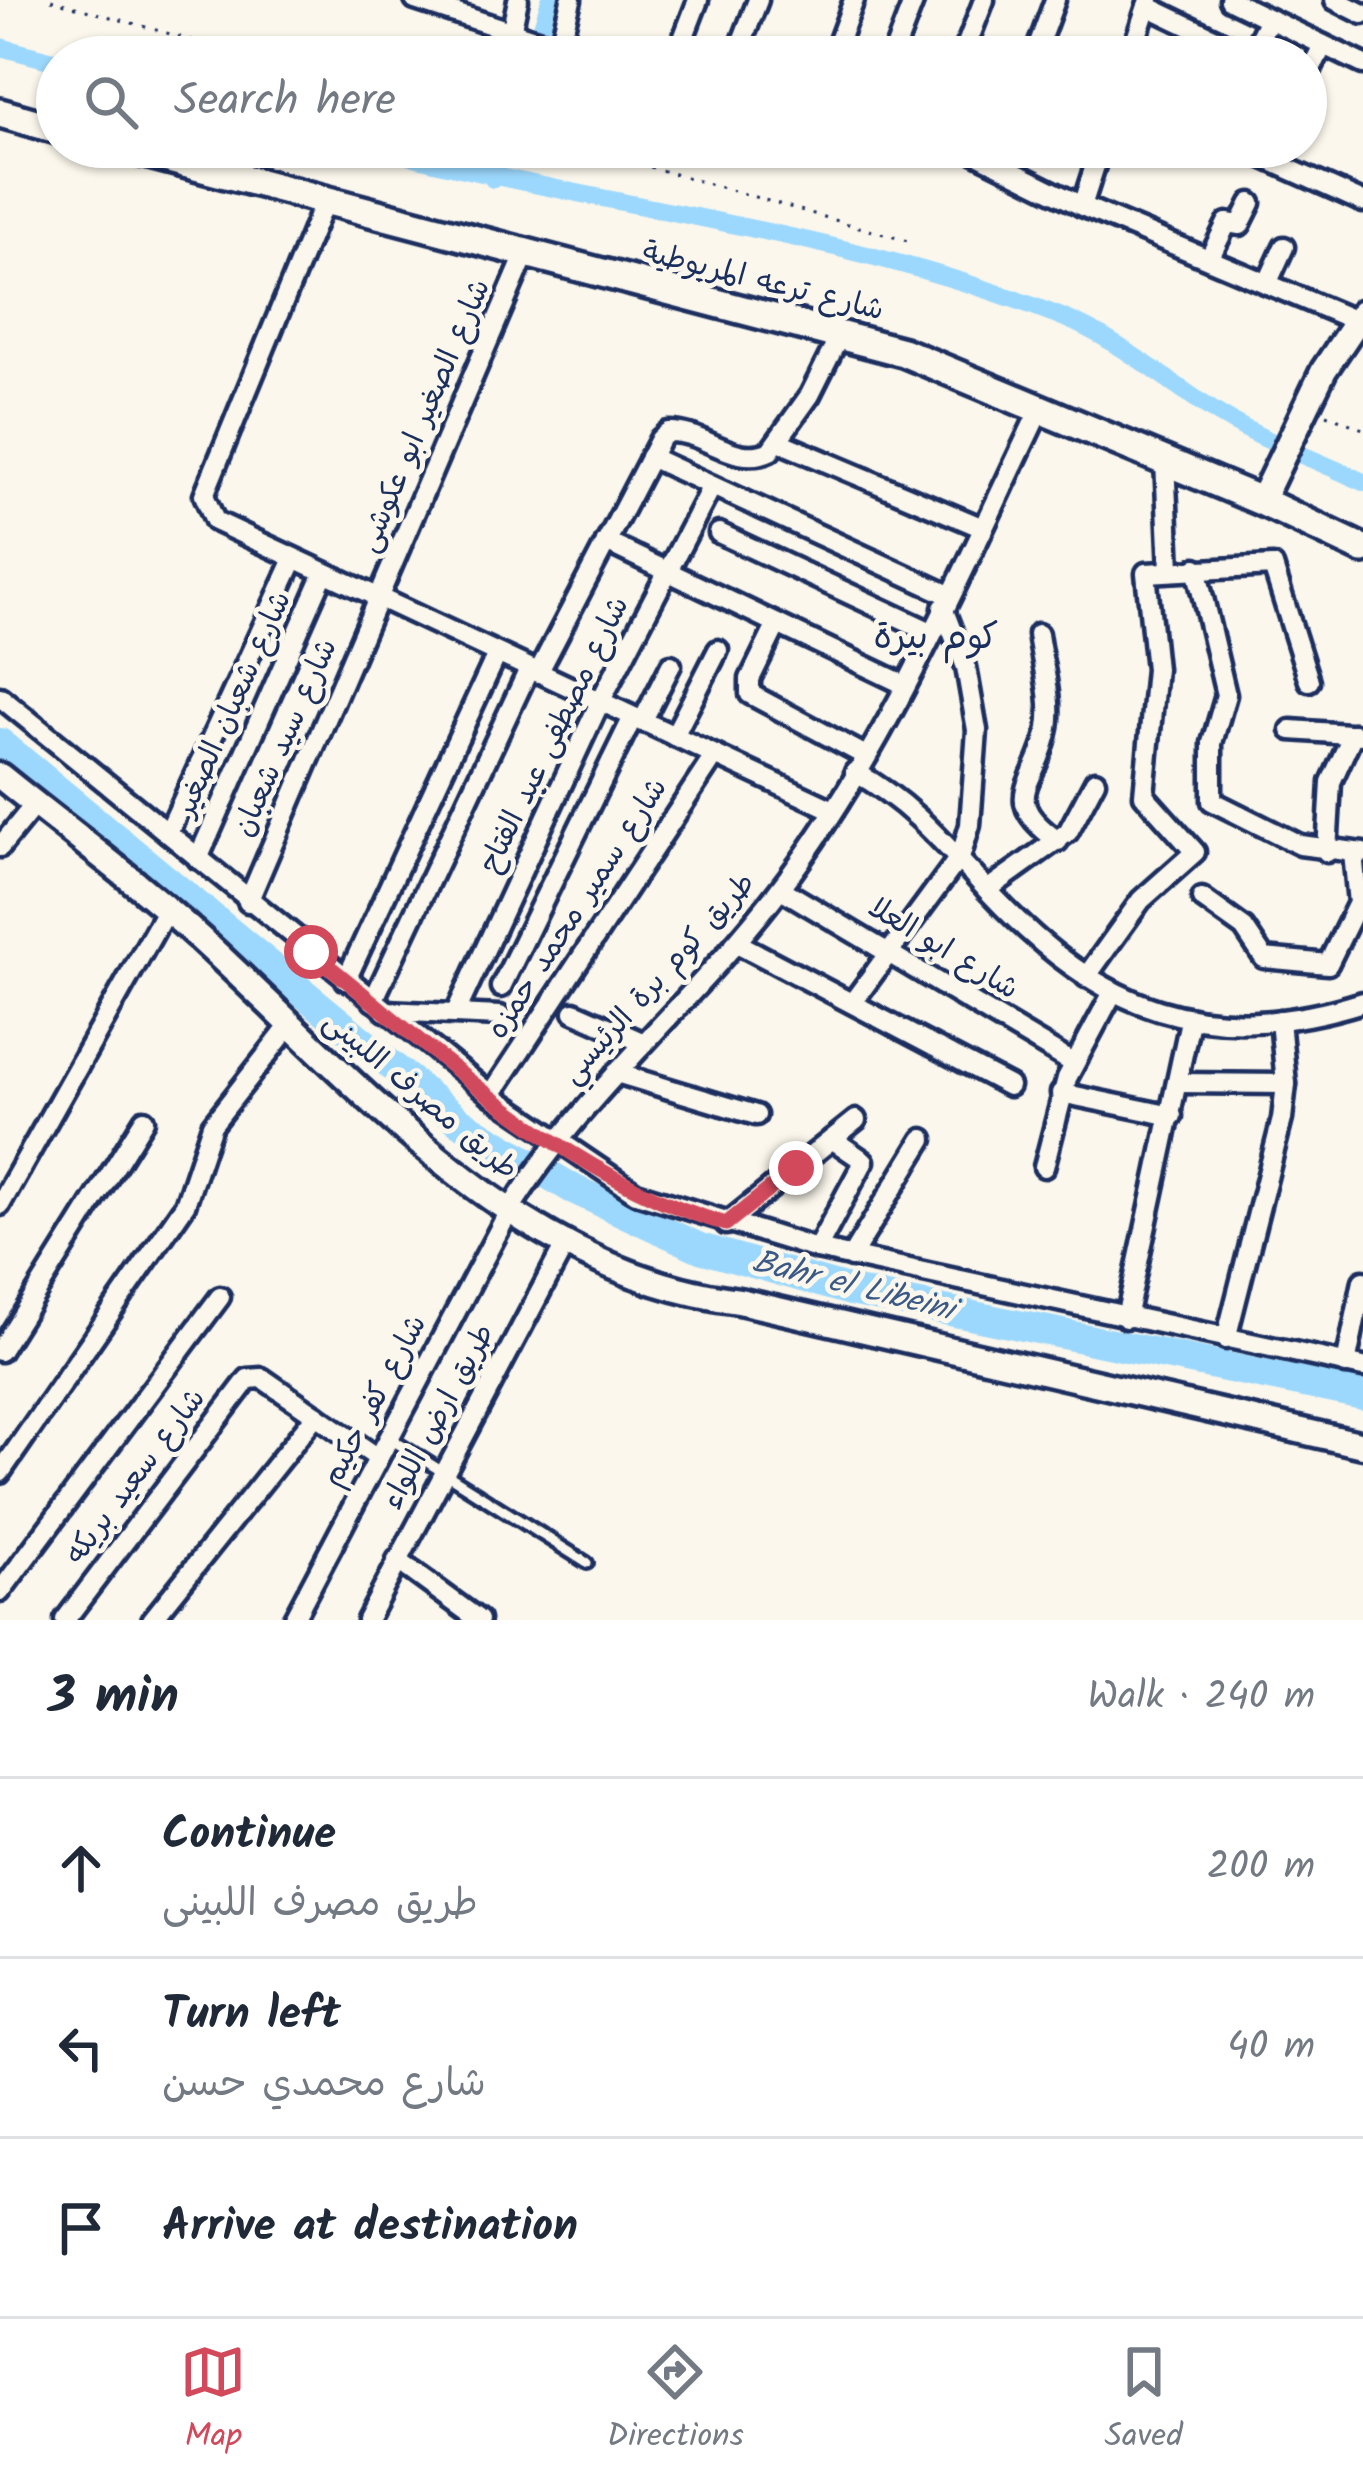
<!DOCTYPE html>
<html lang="en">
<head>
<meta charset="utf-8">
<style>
	:root { --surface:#fff; --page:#f2f2f3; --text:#1f2937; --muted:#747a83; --line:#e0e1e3; --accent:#d1495b }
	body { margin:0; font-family:Kalam,"Playpen Sans Arabic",sans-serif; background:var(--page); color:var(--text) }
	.stop { position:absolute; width:36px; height:36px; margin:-27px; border:9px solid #d1495b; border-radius:50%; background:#fff }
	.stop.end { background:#d1495b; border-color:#fff; box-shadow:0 3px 12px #0008 }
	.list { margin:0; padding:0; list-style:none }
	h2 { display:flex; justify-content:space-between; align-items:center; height:156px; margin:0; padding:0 48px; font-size:51px }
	h2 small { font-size:39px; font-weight:400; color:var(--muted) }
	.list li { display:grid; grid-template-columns:78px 1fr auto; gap:36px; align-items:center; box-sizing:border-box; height:180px; padding:0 48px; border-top:3px solid var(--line) }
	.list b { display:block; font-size:45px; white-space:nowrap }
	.list p { margin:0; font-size:39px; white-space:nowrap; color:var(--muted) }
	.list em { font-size:39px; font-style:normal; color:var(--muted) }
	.icon { flex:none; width:66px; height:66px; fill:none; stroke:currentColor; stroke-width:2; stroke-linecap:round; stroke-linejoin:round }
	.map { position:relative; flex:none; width:1363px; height:1620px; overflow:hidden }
	.search { position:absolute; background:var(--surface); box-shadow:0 3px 9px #0004; left:36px; right:36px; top:36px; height:132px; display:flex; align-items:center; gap:30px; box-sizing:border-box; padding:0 42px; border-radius:66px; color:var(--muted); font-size:45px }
	.sheet { height:696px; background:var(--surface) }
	nav { display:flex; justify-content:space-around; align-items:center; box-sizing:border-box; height:168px; border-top:3px solid var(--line); background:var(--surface); font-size:33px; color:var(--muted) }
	nav a { display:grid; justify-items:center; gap:6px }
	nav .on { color:var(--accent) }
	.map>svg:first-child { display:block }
</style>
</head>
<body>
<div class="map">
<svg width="1363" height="1620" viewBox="0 0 1363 1620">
	<rect width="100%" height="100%" fill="#fbf7ec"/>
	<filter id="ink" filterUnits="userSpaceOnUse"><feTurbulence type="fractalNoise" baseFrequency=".00833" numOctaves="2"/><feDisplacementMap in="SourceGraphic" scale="24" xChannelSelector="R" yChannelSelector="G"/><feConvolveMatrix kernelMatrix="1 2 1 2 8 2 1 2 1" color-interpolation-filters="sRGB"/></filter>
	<g filter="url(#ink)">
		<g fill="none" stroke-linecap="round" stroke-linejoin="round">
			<g stroke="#9cd8fd" stroke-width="18">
				<path d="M0,47L57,62"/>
				<path d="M533,57L550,0"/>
				<path d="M375,147C603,208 841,229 1062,317C1115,338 1161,376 1208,407C1254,438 1313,458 1363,482"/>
				<path d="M493,179L503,147"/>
			</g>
			<path stroke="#9cd8fd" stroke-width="30" d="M0,743L460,1122L573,1189L700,1248L851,1291L1363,1395"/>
			<g stroke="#1b2f5e" stroke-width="18">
				<path id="service" d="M389,1438L587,1563"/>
			</g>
			<g stroke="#1b2f5e" stroke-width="27">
				<g id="minor">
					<path d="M415,0L589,57"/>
					<path d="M1230,0L1363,64"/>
					<path d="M1335,0L1363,14"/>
					<path d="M1147,6L1245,53L1254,49L1269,19"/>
					<path d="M511,33L518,0"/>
					<path d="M559,49L571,0"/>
					<path d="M676,57L698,0"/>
					<path d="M736,57L758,0"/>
					<path d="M833,57L854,0"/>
					<path d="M892,57L914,0"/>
					<path d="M962,57L984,0"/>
					<path d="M1034,57L1055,0"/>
					<path d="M1130,57L1149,0"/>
					<path d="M1306,80L1323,45"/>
					<path d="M963,147L1082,206L1363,324"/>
					<path d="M1240,147L1363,202"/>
					<path d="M324,203L204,495L215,521L833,810"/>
					<path d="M1082,206L1101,147"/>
					<path d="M1209,259L1227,223L1240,225L1251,203"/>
					<path d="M1267,284L1284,247"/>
					<path d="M779,442L983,528"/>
					<path d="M650,457L949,595"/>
					<path d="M1165,461L1170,570"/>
					<path d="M719,533L931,632"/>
					<path d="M606,542L903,684"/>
					<path d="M1196,568L1226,695L1212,743V801L1300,845L1363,853"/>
					<path d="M777,624L750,679V694L864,755"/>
					<path d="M1038,634C1042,664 1053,699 1048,728C1039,784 995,797 1058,841"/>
					<path d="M538,673L660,439L668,432C703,430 735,468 770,451L810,395L840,335"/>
					<path d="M0,697L491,1095L636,1193L817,1249L1363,1367"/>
					<path d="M642,722L671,665"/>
					<path d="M1291,730L1363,735"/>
					<path d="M674,736L718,650"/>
					<path d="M855,772C913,804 947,847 991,894C1101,1011 1206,1051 1363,1002"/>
					<path d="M168,833L294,559"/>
					<path d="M0,847L35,804"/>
					<path d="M1327,852L1331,782L1353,734"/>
					<path d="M198,859L324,573"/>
					<path d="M781,889L1073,1063"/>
					<path d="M987,890L1068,832L1095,781"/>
					<path d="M1202,898L1244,928L1264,958L1328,964L1358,903L1353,853"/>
					<path d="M248,902L525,255"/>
					<path d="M737,943L1009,1086"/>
					<path d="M1086,977L1141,900L1195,852L1144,795L1156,669L1146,573L1273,566L1309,681"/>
					<path d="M346,980L497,654"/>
					<path d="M501,987L633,717"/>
					<path d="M373,1001L529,669"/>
					<path d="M852,1003L961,855L970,825L977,730L966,667L943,608"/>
					<path d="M385,1011L500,1016"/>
					<path d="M456,1012L600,702L712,486"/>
					<path d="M574,1012L644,1043"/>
					<path d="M616,1073L756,1115"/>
					<path d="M1178,1083L1286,1084"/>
					<path d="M1061,1093L1172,1116"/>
					<path d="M491,1095L715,755"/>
					<path d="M1044,1167L1067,1078L1112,994"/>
					<path d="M0,1205L167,909"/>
					<path d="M726,1224L856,1120"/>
					<path d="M817,1249L864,1161L832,1139"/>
					<path d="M851,1257L923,1139"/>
					<path d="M1126,1318L1190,1021"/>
					<path d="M1226,1339L1282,1119L1286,1084L1280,1020"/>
					<path d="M0,1351L144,1120"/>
					<path d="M1346,1364L1363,1281"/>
					<path d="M0,1473L185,1205L212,1125L290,1025"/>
					<path d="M397,1560L479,1620"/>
					<path d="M0,1592L220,1297"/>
					<path d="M65,1620L248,1379L262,1378L378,1458"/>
					<path d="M152,1620L316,1415"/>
					<path d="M293,1620L509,1211C584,1091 694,1002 779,890C887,749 963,569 1040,409"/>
					<path d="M367,1620L566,1243"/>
				</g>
			</g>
			<g stroke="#1b2f5e" stroke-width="33">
				<g id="tertiary">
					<path d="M1261,501L1324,370L1363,312"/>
					<path d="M0,776C73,835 149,890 218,955C369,1096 523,1274 739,1301L1363,1445"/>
				</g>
			</g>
			<g stroke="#1b2f5e" stroke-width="36">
				<g id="secondary">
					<path d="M0,113L57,129"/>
					<path d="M123,147L903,352L1261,501L1363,549"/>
				</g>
			</g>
			<g stroke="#1b2f5e" stroke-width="3" stroke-dasharray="3 9" stroke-linecap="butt">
				<path d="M51,0L251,57"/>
				<path d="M581,147L911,242"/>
				<path d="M1326,414L1363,429"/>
			</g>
			<use href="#service" stroke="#fbf7ec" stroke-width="9"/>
			<use href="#minor" stroke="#fbf7ec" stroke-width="18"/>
			<use href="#tertiary" stroke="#fbf7ec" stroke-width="24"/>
			<use href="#secondary" stroke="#fbf7ec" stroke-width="27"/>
		</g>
	</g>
	<g fill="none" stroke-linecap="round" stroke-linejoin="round" filter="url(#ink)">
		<path stroke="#d1495b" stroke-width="15" d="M311,952C439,1053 566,1178 726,1224L796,1168"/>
	</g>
	<g text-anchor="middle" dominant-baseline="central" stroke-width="10" stroke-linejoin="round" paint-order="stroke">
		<g font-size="30" fill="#1b2f5e" stroke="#fbf7ec">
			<text transform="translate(763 282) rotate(14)">شارع ترعه المريوطية</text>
			<text transform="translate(425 416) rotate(-67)">شارع الصغير ابو عكوشى</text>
			<text transform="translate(234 704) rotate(-66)">شارع شعبان الصغير</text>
			<text transform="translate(555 735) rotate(-64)">شارع مصطفى عبد الفتاح</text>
			<text transform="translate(286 738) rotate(-66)">شارع سيد شعبان</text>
			<text transform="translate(578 909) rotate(-57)">شارع سمير محمد حمزه</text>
			<text transform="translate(943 949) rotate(31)">شارع ابو العلا</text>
			<text transform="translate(659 979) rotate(-48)">طريق كوم برة الرئيسي</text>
			<text transform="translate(420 1096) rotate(40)">طريق مصرف اللبينى</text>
			<text transform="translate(375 1401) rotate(-62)">شارع كفر حكيم</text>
			<text transform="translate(439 1417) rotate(-62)">طريق ارض اللواء</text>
			<text transform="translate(136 1477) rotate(-53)">شارع سعيد بريكه</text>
		</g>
		<g font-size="33" font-style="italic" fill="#3b5986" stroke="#fbf7ec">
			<text transform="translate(853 1287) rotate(14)">Bahr el Libeini</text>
		</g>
		<g font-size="36" fill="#1b2f5e" stroke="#fbf7ec">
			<text x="936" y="638">كوم بيرة</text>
		</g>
	</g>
</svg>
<div class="stop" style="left:311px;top:952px"></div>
<div class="stop end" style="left:796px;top:1168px"></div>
<div class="search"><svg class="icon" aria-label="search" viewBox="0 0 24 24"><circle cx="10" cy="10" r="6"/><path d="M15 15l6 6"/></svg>Search here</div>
</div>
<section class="sheet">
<h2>3 min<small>Walk · 240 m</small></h2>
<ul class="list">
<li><svg class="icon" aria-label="ahead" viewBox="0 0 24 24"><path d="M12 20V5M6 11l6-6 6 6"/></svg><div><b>Continue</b><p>طريق مصرف اللبينى</p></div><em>200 m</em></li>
<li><svg class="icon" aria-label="left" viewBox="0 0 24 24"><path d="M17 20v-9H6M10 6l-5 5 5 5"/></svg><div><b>Turn left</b><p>شارع محمدي حسن</p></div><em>40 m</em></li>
<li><svg class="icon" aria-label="arrive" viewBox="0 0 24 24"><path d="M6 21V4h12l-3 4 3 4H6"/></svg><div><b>Arrive at destination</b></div></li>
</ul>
</section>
<nav>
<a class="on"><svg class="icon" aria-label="map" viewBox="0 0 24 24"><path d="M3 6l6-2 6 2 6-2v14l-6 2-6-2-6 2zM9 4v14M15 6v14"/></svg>Map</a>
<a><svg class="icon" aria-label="directions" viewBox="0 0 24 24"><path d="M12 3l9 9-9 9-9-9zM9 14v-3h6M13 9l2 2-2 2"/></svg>Directions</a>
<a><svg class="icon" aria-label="saved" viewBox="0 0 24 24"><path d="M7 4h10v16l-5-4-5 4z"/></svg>Saved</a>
</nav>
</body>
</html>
